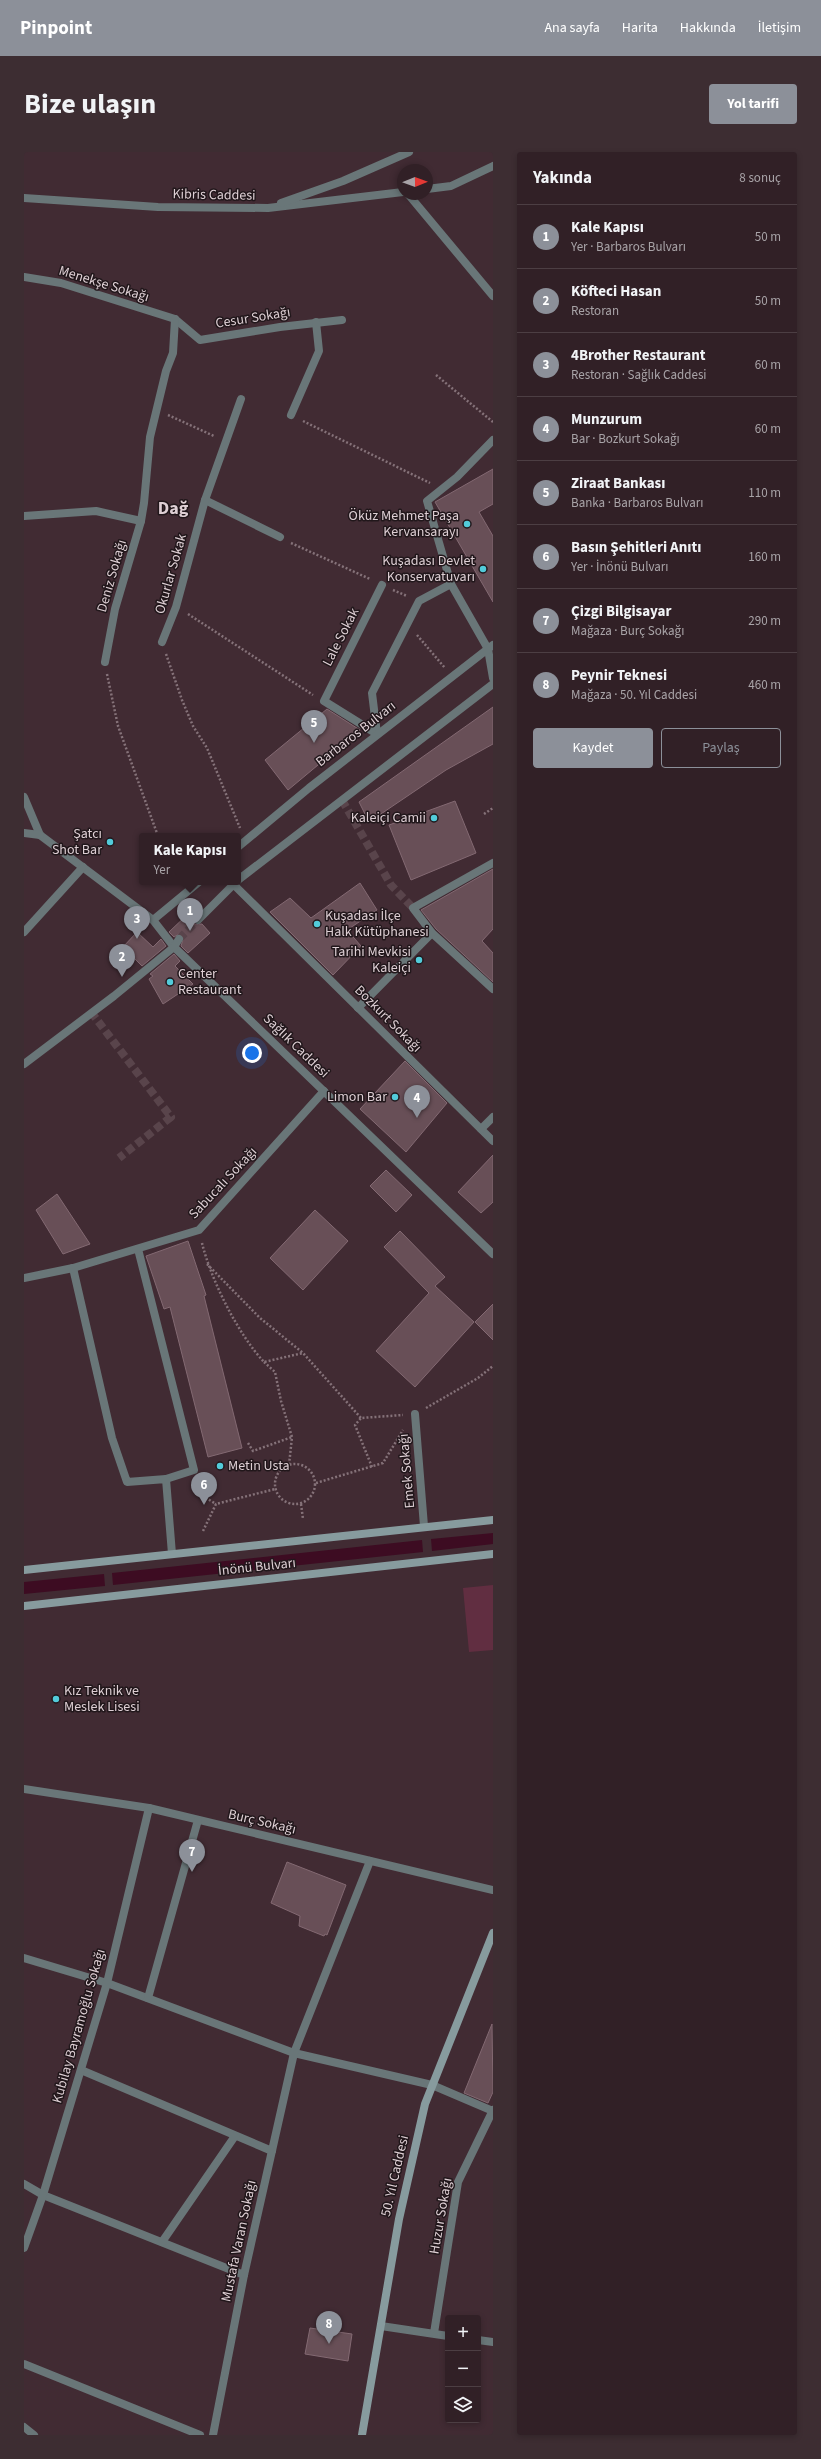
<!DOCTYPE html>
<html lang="tr">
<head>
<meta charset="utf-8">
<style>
	:root { --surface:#312026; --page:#3d2d32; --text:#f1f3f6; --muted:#a8a3a7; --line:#4c3e43; --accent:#8c9099 }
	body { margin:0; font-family:"Source Sans 3",sans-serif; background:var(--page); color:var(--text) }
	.controls { position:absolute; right:12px; bottom:12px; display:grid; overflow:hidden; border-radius:4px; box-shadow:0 2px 6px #0003 }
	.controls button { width:36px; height:36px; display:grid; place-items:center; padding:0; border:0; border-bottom:1px solid var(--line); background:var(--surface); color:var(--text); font:20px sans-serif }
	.compass { position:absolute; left:373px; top:12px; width:36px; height:36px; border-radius:50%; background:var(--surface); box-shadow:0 2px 6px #0003; rotate:89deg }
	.you { position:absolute; left:228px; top:901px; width:14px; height:14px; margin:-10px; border:3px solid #fff; border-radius:50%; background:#1a73e8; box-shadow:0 0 0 6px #1a73e833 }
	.badge { display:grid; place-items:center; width:26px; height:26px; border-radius:50%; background:var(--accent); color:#fff; font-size:13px; font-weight:700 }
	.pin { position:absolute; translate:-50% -33px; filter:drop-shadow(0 1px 2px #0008) }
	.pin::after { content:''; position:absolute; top:21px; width:14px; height:12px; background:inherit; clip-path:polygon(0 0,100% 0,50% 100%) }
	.popup { position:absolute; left:115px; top:681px; width:102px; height:52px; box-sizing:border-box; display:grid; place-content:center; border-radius:4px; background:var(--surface); filter:drop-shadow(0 1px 3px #0005); font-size:13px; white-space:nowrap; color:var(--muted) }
	.popup b { font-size:15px; color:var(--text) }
	.popup::after { content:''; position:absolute; left:50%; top:100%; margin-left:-8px; border:8px solid transparent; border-top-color:var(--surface) }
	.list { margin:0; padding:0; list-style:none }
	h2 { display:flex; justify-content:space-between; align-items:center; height:52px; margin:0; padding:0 16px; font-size:17px }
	h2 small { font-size:13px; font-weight:400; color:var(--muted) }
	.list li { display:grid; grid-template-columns:26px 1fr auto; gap:12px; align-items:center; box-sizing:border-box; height:64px; padding:0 16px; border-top:1px solid var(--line) }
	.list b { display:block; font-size:15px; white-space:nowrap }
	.list p { margin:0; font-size:13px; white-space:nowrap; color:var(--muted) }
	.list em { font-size:13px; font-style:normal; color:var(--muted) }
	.actions { display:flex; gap:8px; padding:12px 16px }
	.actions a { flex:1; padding:9px 0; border:1px solid var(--accent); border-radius:4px; text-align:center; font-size:14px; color:var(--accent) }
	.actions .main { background:var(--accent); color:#fff }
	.icon { flex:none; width:22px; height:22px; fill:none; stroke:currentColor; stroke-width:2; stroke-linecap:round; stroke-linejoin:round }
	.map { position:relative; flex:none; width:469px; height:2283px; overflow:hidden; border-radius:4px }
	header { display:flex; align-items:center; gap:24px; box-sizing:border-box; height:56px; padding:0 20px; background:var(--accent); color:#fff }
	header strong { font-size:19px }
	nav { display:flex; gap:22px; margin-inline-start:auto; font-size:14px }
	.intro { display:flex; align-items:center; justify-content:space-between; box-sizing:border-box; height:96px; padding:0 24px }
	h1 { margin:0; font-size:28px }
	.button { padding:10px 18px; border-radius:4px; background:var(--accent); color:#fff; font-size:14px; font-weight:700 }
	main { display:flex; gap:24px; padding:0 24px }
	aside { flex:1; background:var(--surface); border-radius:4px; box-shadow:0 2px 6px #0003 }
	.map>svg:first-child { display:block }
</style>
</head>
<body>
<header>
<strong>Pinpoint</strong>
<nav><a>Ana sayfa</a><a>Harita</a><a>Hakkında</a><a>İletişim</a></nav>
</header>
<div class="intro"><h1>Bize ulaşın</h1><a class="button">Yol tarifi</a></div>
<main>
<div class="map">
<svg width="469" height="2283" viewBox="0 0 469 2283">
	<rect width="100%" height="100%" fill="#412b33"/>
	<path fill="#612e41" d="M469,1433V1498L445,1500L439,1436Z"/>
	<g fill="#3d0c22">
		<path d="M469,1381V1392L408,1399L407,1387Z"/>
		<path d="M398,1388L399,1400L89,1433L88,1421Z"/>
		<path d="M80,1422L81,1434L0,1442V1430Z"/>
	</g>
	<g fill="#684f57" stroke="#836972">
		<path d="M469,317V352L455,360L469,384V450L411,350Z"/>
		<path d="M469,555V592L422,618L345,670L335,650Z"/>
		<path d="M303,557L336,578L264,638L241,608Z"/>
		<path d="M431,649L452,701L387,728L365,673Z"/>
		<path d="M469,717V777L458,789L469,801V830L412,777L397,758Z"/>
		<path d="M336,731L353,758L323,778L337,794L309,823L246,760L266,746L287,766Z"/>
		<path d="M166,760L170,764V772H178L186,781L164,801L157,794L160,784L155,782L150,785L145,780Z"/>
		<path d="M113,780L129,795L137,787L142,794L118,814L99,795Z"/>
		<path d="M150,802L156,809L151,814L169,832L139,852L125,827L129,824L126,822Z"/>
		<path d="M381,909L423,951L382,1000L336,957Z"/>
		<path d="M469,1003V1050L457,1061L434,1040Z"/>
		<path d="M362,1018L388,1043L372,1060L346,1034Z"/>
		<path d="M33,1042L66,1092L39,1102L12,1058Z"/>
		<path d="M291,1058L324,1089L279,1138L246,1106Z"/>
		<path d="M376,1079L421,1125L411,1134L450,1170L391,1235L352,1199L405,1141L360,1095Z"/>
		<path d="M164,1089L182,1143L180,1144L218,1296L184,1305L146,1155L140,1157L122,1104Z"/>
		<path d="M469,1152V1188L451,1170Z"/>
		<path d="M263,1710L322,1733L303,1783L301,1782L300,1784L275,1774L276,1764L247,1751Z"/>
		<path d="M468,1872L469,1940L464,1951L440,1941Z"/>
		<path d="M286,2176L328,2182L324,2209L281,2202Z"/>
	</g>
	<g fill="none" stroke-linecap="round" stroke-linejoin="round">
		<g stroke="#59444b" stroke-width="8" stroke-dasharray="8 4" stroke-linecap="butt">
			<path d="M318,648L367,733L389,756"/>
			<path d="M155,787L174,768"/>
			<path d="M67,860L147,965L95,1006"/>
		</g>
		<g stroke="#857279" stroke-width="2.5" stroke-dasharray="2 2" stroke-linecap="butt">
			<path d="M412,223L469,270"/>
			<path d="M144,263L190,284"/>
			<path d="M279,269L406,331"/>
			<path d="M267,391L346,427"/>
			<path d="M369,438L383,444"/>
			<path d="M164,462L289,543"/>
			<path d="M393,483L421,516"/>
			<path d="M142,502L158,548L169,574L183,596L216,676"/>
			<path d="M83,522L94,574L134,684"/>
			<path d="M460,662L469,656"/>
			<path d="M178,1091C187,1128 214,1182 240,1210L279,1201"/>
			<path d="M183,1112L236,1166L279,1201L337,1266"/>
			<path d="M240,1210L251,1220L257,1249L268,1285L265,1313"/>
			<path d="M402,1256L454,1226L469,1214"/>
			<path d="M224,1291L229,1299L268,1285"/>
			<circle cx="271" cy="1332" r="20"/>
			<path d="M348,1315L331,1273L337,1266L379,1263"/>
			<path d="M172,1330L174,1341L192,1352"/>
			<path d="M292,1331L359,1311L379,1278"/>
			<path d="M277,1352L279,1367"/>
			<path d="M179,1379L192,1352L251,1337"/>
		</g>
		<g stroke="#697678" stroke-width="8">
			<path d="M403,37L427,34L469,14"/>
			<path d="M384,42L469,144"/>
			<path d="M0,46L134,55L244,56L379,40"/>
			<path d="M257,51L319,29L385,0"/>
			<path d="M0,125L37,131L151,167L176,188L256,175L318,168"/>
			<path d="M267,263L295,199L292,170"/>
			<path d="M181,348L256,385"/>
			<path d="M0,364L72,359L117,369"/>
			<path d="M427,432L403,349L433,325L469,288"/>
			<path d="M138,490L152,455L181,348L217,247"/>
			<path d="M81,510L91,457L117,369L120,351L126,285L142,219L149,201L151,167"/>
			<path d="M353,582L348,541L395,449L427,432L464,497L469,526"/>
			<path d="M353,582L300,549L358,433"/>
			<path d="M0,645L16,683L129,768L150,795L469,1102"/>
			<path d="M0,681L16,683"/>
			<path d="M214,695L285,636L469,493"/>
			<path d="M469,711L389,756L408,781L469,837"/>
			<path d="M214,728L469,532"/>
			<path d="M207,730L469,989"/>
			<path d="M129,768L175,730"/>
			<path d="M174,768L212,730"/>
			<path d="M0,780L59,715"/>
			<path d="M334,856L408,781"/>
			<path d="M0,912L90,844L150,795L155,787"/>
			<path d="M457,977L469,965"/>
			<path d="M114,1097L170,1318L142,1327"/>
			<path d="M49,1116L88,1286L103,1330L142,1327L148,1402"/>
			<path d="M0,1126L49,1116L175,1078L300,939"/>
			<path d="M391,1262L400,1374"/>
			<path d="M0,1637L125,1656L469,1738"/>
			<path d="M0,1806L83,1831L270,1901L408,1933L469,1959"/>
			<path d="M124,1846L174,1668"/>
			<path d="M57,1918L248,1999"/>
			<path d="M0,2032L19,2043L220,2123"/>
			<path d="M138,2090L211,1984"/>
			<path d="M0,2096L19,2043L83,1831L125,1656"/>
			<path d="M357,2174L424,2184"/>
			<path d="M410,2181L434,2030L469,1958"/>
			<path d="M454,2188L469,2190"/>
			<path d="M0,2212L176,2283"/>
			<path d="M0,2275L10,2283"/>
			<path d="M189,2283L220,2123L270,1901L346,1709"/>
		</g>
		<g stroke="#879b9e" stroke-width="8">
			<path d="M0,1418L469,1368"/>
			<path d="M0,1454L469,1402"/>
			<path d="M338,2283L375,2067L401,1952L469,1781"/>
		</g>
	</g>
	<g fill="#52cbda" stroke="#21171b" stroke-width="1.5">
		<circle cx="443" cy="372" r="4"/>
		<circle cx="459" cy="417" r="4"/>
		<circle cx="410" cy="666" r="4"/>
		<circle cx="86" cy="690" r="4"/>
		<circle cx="293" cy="772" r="4"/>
		<circle cx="395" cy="808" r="4"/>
		<circle cx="146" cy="830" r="4"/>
		<circle cx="371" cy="945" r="4"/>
		<circle cx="196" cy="1314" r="4"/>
		<circle cx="32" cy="1547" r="4"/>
	</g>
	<g text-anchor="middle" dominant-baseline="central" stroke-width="3" stroke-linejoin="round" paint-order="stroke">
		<g font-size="14" fill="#decfd4" stroke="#21171b">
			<text transform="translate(190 43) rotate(1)">Kibris Caddesi</text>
			<text transform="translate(80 132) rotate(17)">Menekşe Sokağı</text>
			<text transform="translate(229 166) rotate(-9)">Cesur Sokağı</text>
			<text transform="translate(147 422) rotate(-74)">Okurlar Sokak</text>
			<text transform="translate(88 424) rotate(-74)">Deniz Sokağı</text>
			<text transform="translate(317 485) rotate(-63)">Lale Sokak</text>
			<text transform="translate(332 582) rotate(-38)">Barbaros Bulvarı</text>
			<text transform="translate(364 867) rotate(45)">Bozkurt Sokağı</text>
			<text transform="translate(272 894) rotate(44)">Sağlık Caddesi</text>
			<text transform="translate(199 1031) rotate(-47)">Sabucalı Sokağı</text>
			<text transform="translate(383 1319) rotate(-95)">Emek Sokağı</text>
			<text transform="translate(233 1415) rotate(-6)">İnönü Bulvarı</text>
			<text transform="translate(238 1670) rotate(13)">Burç Sokağı</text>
			<text transform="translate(55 1874) rotate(-74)">Kubilay Bayramoğlu Sokağı</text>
			<text transform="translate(371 2024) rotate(-77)">50. Yıl Caddesi</text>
			<text transform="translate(417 2064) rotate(-80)">Huzur Sokağı</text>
			<text transform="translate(215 2089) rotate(-78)">Mustafa Varan Sokağı</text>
		</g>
		<g font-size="14" fill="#decfd4" stroke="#21171b" text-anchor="end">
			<text x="435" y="364">Öküz Mehmet Paşa<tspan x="435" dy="16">Kervansarayı</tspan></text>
			<text x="451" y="409">Kuşadası Devlet<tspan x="451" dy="16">Konservatuvarı</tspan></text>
			<text x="402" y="666">Kaleiçi Camii</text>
			<text x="78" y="682">Şatcı<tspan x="78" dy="16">Shot Bar</tspan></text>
			<text x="301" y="764" text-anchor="start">Kuşadası İlçe<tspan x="301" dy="16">Halk Kütüphanesi</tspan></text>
			<text x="387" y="800">Tarihi Mevkisi<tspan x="387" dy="16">Kaleiçi</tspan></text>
			<text x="154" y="822" text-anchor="start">Center<tspan x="154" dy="16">Restaurant</tspan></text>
			<text x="363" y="945">Limon Bar</text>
			<text x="204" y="1314" text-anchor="start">Metin Usta</text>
			<text x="40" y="1539" text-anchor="start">Kız Teknik ve<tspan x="40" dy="16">Meslek Lisesi</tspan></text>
		</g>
		<g font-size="18" font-weight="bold" fill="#decfd4" stroke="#21171b">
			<text x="149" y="356">Dağ</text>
		</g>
	</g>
</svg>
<div class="controls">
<button>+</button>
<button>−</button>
<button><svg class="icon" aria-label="layers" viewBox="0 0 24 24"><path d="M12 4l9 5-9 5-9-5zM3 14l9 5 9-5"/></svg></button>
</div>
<svg class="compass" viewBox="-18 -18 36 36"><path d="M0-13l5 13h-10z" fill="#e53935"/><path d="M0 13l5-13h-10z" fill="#a8a3a7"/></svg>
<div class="you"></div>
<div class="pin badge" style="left:166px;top:779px">1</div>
<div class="popup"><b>Kale Kapısı</b>Yer</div>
<div class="pin badge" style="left:98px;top:825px">2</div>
<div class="pin badge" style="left:113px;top:787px">3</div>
<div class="pin badge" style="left:393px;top:966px">4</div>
<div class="pin badge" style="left:290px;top:591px">5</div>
<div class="pin badge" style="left:180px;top:1353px">6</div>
<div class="pin badge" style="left:168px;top:1720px">7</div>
<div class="pin badge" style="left:305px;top:2192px">8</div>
</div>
<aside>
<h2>Yakında<small>8 sonuç</small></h2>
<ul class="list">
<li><span class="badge">1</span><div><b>Kale Kapısı</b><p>Yer · Barbaros Bulvarı</p></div><em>50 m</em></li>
<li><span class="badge">2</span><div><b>Köfteci Hasan</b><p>Restoran</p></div><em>50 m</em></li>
<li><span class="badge">3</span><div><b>4Brother Restaurant</b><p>Restoran · Sağlık Caddesi</p></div><em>60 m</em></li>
<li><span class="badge">4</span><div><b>Munzurum</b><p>Bar · Bozkurt Sokağı</p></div><em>60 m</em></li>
<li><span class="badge">5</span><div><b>Ziraat Bankası</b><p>Banka · Barbaros Bulvarı</p></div><em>110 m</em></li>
<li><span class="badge">6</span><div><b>Basın Şehitleri Anıtı</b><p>Yer · İnönü Bulvarı</p></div><em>160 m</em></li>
<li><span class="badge">7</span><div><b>Çizgi Bilgisayar</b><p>Mağaza · Burç Sokağı</p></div><em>290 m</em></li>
<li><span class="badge">8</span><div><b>Peynir Teknesi</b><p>Mağaza · 50. Yıl Caddesi</p></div><em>460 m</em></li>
</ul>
<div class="actions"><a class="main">Kaydet</a><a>Paylaş</a></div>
</aside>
</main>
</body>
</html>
